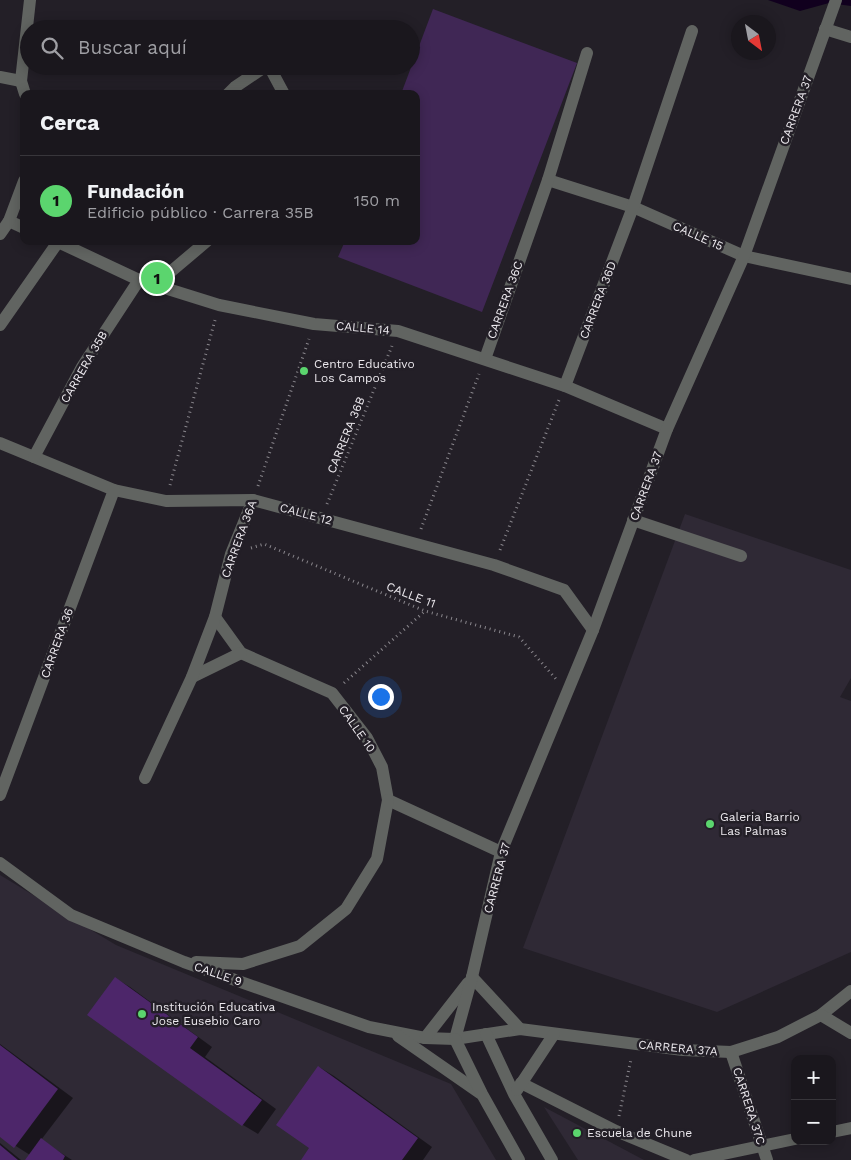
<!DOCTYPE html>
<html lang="es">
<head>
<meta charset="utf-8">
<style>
	:root { --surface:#1a171d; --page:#27242a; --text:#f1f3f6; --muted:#9f9fa4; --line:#38363b; --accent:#5bd56e }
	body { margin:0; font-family:"Work Sans",sans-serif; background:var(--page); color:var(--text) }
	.controls { position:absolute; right:15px; bottom:15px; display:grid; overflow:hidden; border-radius:10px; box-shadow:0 2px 12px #0003 }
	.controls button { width:45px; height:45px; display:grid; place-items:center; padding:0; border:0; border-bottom:1px solid var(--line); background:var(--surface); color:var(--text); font:25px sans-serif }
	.compass { position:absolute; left:731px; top:15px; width:45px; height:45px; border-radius:50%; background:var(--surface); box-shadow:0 2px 12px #0003; rotate:148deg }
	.you { position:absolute; left:380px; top:696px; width:18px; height:18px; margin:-12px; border:4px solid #fff; border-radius:50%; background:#1a73e8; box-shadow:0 0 0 8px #1a73e833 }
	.badge { display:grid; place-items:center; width:32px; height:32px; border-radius:50%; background:var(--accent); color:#111; font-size:16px; font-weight:700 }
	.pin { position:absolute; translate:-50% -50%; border:2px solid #fff; box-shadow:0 1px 5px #0006 }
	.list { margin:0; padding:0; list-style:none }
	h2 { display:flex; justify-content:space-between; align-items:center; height:65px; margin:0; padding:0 20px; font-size:21px }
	h2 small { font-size:16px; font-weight:400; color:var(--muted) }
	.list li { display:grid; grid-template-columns:32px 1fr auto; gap:15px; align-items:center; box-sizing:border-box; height:90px; padding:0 20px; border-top:1px solid var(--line) }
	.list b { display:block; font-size:19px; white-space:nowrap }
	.list p { margin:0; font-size:16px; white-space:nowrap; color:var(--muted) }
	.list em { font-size:16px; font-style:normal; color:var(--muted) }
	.icon { flex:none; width:28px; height:28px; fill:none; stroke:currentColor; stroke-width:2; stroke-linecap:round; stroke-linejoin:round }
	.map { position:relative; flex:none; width:851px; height:1160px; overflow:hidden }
	.search { position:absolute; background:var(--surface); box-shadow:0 2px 12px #0003; left:20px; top:20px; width:400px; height:55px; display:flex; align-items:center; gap:12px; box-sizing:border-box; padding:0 18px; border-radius:28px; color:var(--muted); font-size:19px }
	.panel { position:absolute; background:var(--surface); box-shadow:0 2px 12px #0003; left:20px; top:90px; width:400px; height:155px; border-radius:10px }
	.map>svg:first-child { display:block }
</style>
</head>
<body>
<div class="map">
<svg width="851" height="1160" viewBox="0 0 851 1160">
	<rect width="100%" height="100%" fill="#231f27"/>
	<g fill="#2f2935">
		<path d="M685,514L851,570V678L840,697L851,701V952L717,1012L523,948Z"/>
		<path d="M0,875L116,945L451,1084L496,1160H0Z"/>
		<path d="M544,1107L644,1160H578Z"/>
	</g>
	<path fill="#402755" d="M433,9L577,63L482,312L338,257L345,241H416V94H401Z"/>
	<path fill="#11001e" d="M768,0H851V6L829,3L800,11Z"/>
	<g fill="#0007">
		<path d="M115,978L130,987L212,1047L205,1057L276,1109L258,1134L243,1125L89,1014Z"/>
		<path d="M0,1044L73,1098L41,1140L72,1160H26L30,1155L0,1136Z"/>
		<path d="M319,1067L334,1076L432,1147L423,1160H303L311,1148Z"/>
		<path d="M0,1143L21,1160H0Z"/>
	</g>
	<g fill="#4d266a">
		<path d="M115,977L198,1037L190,1048L262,1100L242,1126L87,1015Z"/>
		<path d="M0,1045L58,1089L14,1148L0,1137Z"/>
		<path d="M318,1066L418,1138L402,1160H301L309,1148L276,1125Z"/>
		<path d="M41,1138L65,1156L63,1160H25Z"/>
		<path d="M0,1145L18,1160H0Z"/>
	</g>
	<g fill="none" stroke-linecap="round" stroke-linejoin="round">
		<g stroke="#8a878d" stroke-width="3" stroke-dasharray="1 4" stroke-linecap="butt">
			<path d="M170,485L215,320"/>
			<path d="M258,486L309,339"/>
			<path d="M327,504L392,346"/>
			<path d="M421,529L479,374"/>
			<path d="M251,548L264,544L425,611L519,637L556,679"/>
			<path d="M500,550L559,400"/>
			<path d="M344,683L425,611"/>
			<path d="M619,1116L631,1059"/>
		</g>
		<g stroke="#616461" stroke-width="12">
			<path d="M825,29L851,37"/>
			<path d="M269,66L284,94"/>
			<path d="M0,77L21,81"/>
			<path d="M25,94L21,81L30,0"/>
			<path d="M228,94L235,87L266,66"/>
			<path d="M548,180L633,207L744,256L851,279"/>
			<path d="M9,221L24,228"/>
			<path d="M0,234L9,221L24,181"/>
			<path d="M56,241L139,280L219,305L314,324L398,331L565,386L667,429"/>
			<path d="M155,285L207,241"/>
			<path d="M0,325L58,242"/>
			<path d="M485,359L548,180L587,53"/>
			<path d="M565,386L633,207L692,31"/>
			<path d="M0,443L114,490L166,501L253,500L494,565L564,590L593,630"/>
			<path d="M34,457L82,367L139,280"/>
			<path d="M633,520L741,556"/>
			<path d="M215,617L241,653L332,693L367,738L382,767L388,800L501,852"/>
			<path d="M192,677L241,653"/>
			<path d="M145,778L192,677L215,617L231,554L253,500"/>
			<path d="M0,795L114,490"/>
			<path d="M0,863L71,915L184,962L369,1027L425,1038L455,1039L520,1029L683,1050L731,1052L778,1037L821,1015L851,991"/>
			<path d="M196,962L243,964L300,946L346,909L377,859L388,800"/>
			<path d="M472,977L520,1029"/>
			<path d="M821,1015L851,1033"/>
			<path d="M486,1034L514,1094L552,1160"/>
			<path d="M398,1036L480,1093"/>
			<path d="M425,1038L468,983"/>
			<path d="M455,1039L472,977L501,852L593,630L667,429L744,256L836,0"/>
			<path d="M455,1039L482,1094L519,1160"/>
			<path d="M731,1052L767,1160"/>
			<path d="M521,1083L616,1131L686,1160"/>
			<path d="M517,1090L554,1034"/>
			<path d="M832,1132L851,1128"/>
			<path d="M694,1160L795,1139"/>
		</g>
	</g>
	<g fill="#5bd56e" stroke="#231f27" stroke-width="2">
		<circle cx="304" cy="371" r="5"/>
		<circle cx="710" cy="824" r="5"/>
		<circle cx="142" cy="1014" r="5"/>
		<circle cx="577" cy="1133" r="5"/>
	</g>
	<g text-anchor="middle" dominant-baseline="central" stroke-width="5" stroke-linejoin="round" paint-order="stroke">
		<g font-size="12" fill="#ece9ee" stroke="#231f27">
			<text transform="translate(796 110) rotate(-70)">CARRERA 37</text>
			<text transform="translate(698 236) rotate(24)">CALLE 15</text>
			<text transform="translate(505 300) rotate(-70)">CARRERA 36C</text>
			<text transform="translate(598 300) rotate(-69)">CARRERA 36D</text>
			<text transform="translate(363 328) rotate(5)">CALLE 14</text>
			<text transform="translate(84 367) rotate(-60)">CARRERA 35B</text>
			<text transform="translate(346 435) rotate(-68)">CARRERA 36B</text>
			<text transform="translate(646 486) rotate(-70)">CARRERA 37</text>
			<text transform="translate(306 514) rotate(15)">CALLE 12</text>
			<text transform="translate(239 539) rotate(-70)">CARRERA 36A</text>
			<text transform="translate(411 595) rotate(21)">CALLE 11</text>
			<text transform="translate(57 643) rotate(-70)">CARRERA 36</text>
			<text transform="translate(357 729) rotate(55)">CALLE 10</text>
			<text transform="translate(497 878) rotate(-75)">CARRERA 37</text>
			<text transform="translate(218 974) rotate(19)">CALLE 9</text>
			<text transform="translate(678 1048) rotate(5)">CARRERA 37A</text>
			<text transform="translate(749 1106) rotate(72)">CARRERA 37C</text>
		</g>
		<g font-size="12" fill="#ece9ee" stroke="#231f27" text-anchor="start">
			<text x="314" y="364">Centro Educativo<tspan x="314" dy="14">Los Campos</tspan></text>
			<text x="720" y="817">Galeria Barrio<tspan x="720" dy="14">Las Palmas</tspan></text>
			<text x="152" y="1007">Institución Educativa<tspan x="152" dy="14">Jose Eusebio Caro</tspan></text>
			<text x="587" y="1133">Escuela de Chune</text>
		</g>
	</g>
</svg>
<div class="controls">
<button>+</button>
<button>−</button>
</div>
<svg class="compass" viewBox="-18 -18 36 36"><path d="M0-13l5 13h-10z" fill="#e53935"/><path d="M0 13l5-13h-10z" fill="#9f9fa4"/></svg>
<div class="you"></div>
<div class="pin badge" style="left:157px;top:278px">1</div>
<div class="search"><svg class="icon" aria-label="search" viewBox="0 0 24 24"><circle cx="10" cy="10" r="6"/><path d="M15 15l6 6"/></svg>Buscar aquí</div>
<section class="panel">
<h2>Cerca<small></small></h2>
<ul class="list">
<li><span class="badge">1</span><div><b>Fundación</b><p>Edificio público · Carrera 35B</p></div><em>150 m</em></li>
</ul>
</section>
</div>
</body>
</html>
